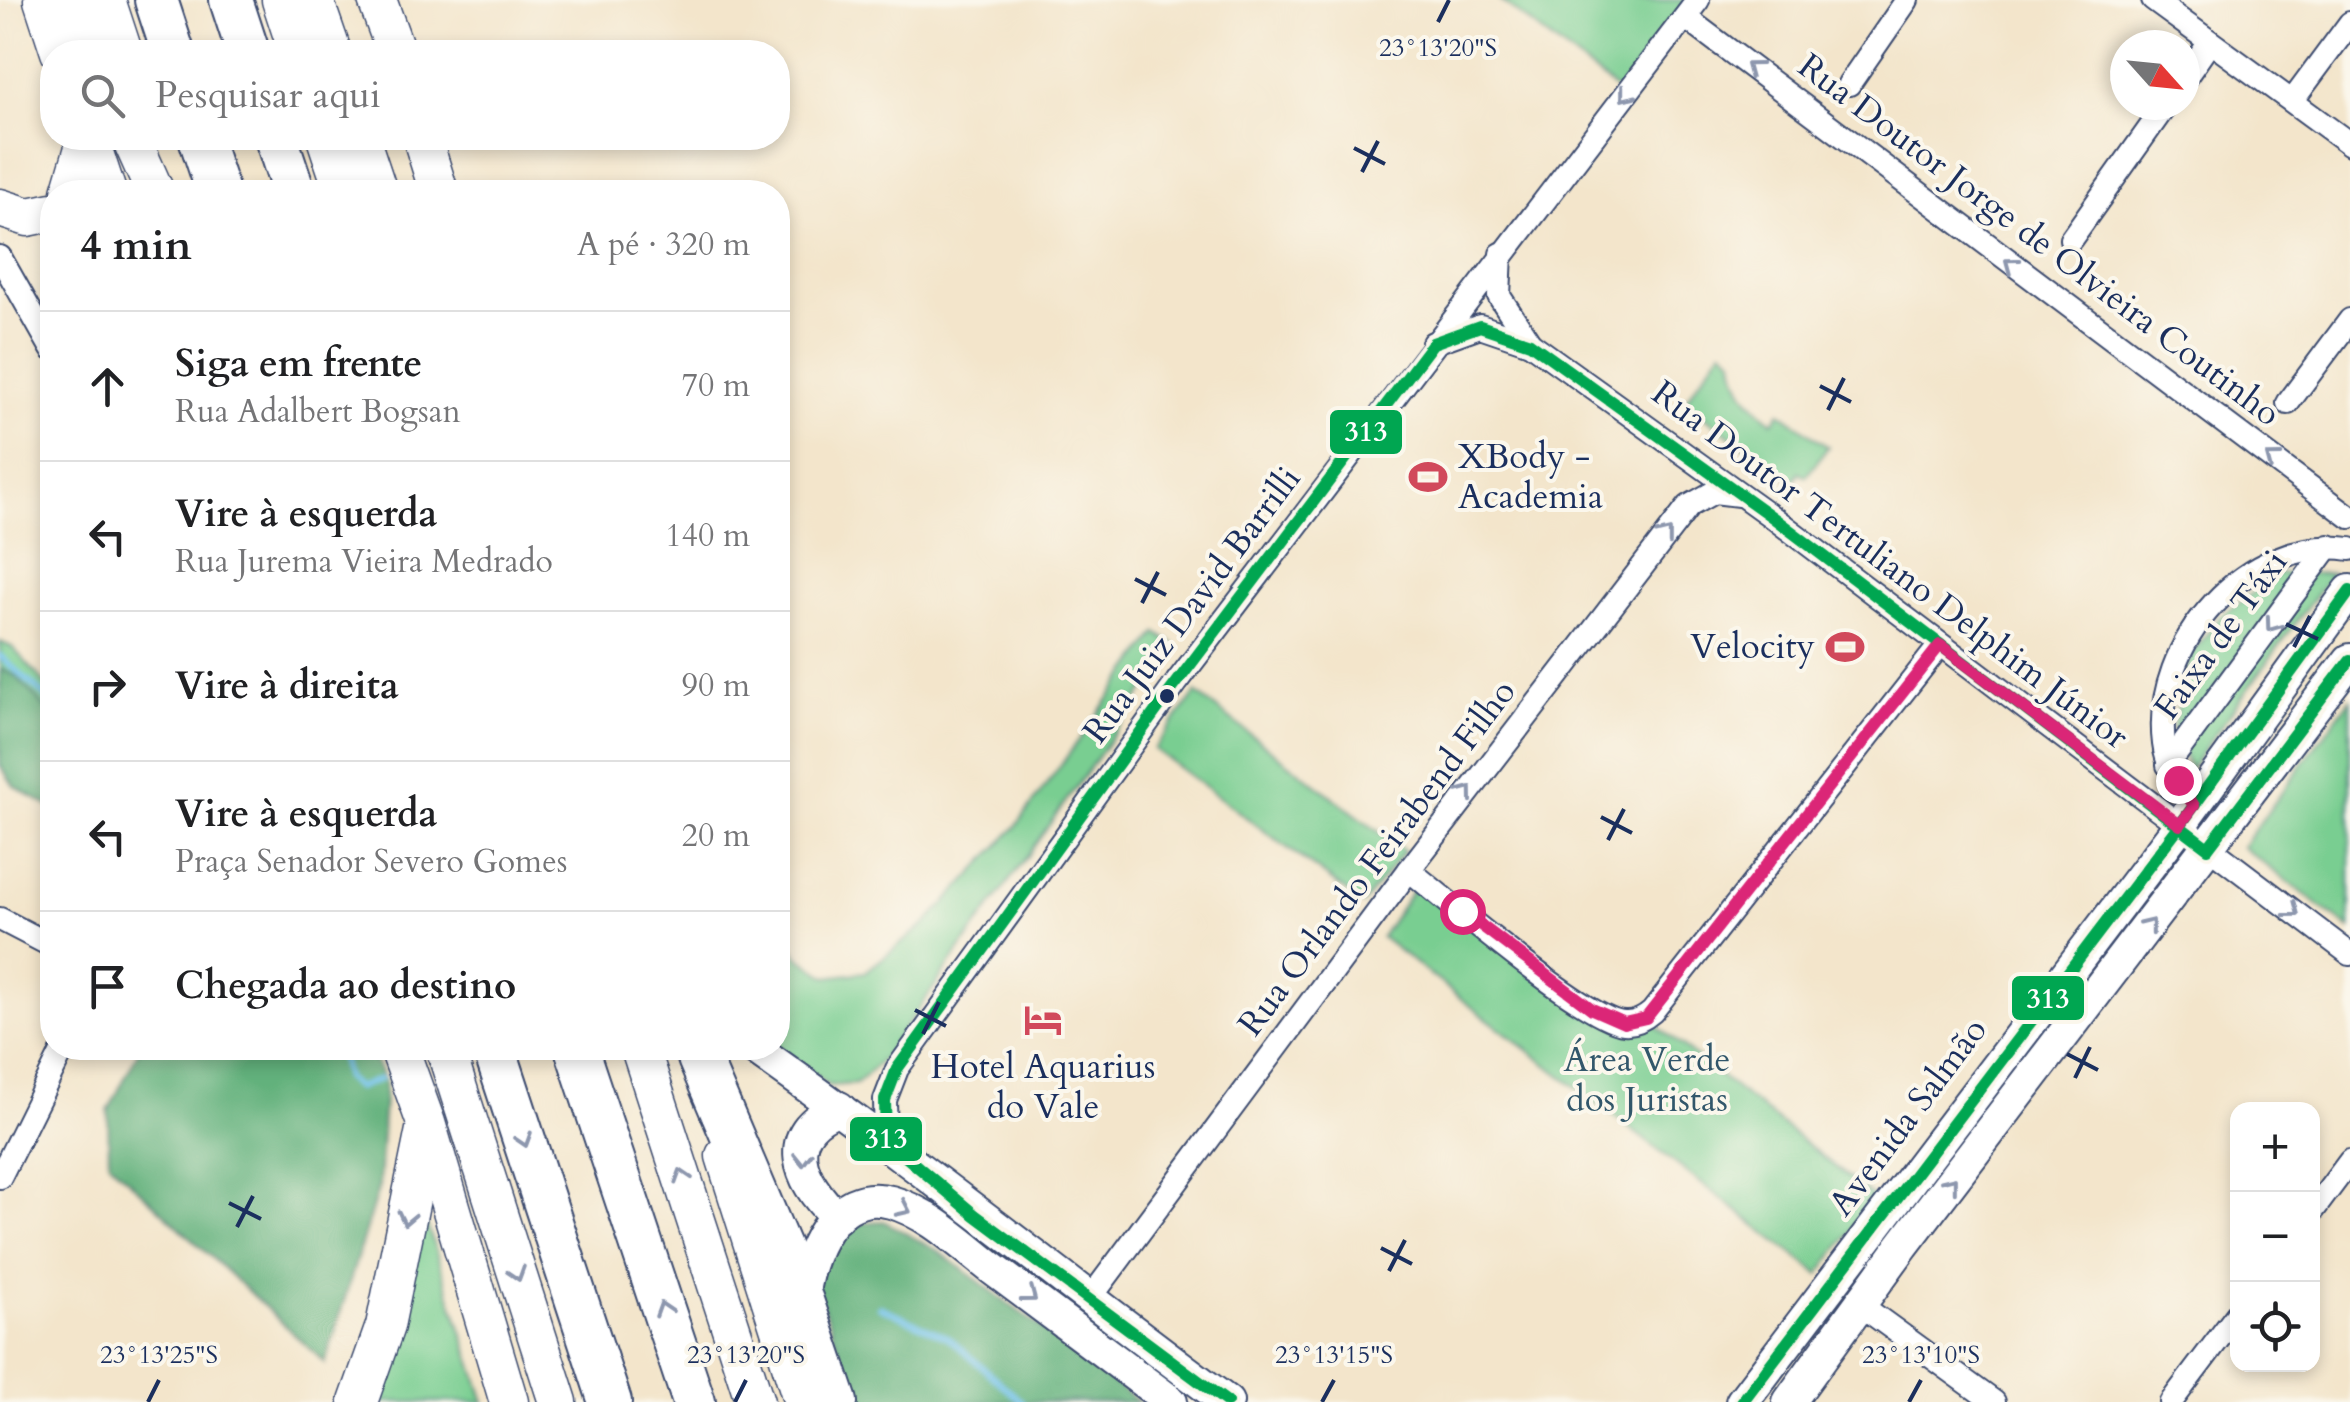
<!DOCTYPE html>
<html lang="pt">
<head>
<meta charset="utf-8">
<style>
	:root { --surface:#fff; --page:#f2f2f2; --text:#202124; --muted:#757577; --line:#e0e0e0 }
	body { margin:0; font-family:Cardo,serif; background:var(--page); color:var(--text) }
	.controls { position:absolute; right:30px; bottom:30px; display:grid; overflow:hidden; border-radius:20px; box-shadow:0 5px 15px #0003 }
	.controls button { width:90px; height:90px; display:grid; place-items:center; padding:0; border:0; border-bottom:2px solid var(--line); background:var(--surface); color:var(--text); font:50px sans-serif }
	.compass { position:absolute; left:2110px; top:30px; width:90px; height:90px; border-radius:50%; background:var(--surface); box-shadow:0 5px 15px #0003; rotate:117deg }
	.stop { position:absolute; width:30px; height:30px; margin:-22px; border:8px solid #db2777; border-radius:50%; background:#fff }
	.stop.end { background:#db2777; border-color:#fff; box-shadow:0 2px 10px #0008 }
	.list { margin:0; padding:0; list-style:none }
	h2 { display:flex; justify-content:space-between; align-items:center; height:130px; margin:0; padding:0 40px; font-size:42px }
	h2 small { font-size:32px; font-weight:400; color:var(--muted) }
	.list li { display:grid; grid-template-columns:65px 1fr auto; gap:30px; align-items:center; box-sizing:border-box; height:150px; padding:0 40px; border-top:2px solid var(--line) }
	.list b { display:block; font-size:38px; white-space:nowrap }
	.list p { margin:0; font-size:32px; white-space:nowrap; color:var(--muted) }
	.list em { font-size:32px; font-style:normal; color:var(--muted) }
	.icon { flex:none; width:55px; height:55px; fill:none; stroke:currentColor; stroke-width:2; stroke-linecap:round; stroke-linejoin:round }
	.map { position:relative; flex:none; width:2350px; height:1402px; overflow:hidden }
	.search { position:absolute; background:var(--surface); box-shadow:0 5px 15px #0003; left:40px; top:40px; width:750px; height:110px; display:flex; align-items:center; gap:25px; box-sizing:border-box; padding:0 35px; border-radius:40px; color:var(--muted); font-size:38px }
	.panel { position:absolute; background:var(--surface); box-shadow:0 5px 15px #0003; left:40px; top:180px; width:750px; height:880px; border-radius:40px }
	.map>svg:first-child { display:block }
</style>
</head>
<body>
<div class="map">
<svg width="2350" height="1402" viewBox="0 0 2350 1402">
	<rect width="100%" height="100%" fill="#fbf7ec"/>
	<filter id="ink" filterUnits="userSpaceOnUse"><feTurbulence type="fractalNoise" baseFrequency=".01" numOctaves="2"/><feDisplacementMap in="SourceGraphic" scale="20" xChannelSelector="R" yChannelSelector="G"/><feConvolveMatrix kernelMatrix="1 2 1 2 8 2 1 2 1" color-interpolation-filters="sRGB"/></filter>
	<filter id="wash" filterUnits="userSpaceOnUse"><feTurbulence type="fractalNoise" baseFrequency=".0048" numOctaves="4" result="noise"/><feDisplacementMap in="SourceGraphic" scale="40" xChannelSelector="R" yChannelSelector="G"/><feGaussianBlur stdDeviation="2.25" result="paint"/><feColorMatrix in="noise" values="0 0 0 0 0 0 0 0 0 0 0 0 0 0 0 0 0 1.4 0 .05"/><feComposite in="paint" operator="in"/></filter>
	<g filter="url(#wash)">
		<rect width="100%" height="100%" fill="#f3e5cb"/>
		<g fill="#79ce91" stroke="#4a7e78" stroke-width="2.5">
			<path d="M1500,0H1691L1618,91Z"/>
			<path d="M1722,349L1734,358C1736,388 1751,403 1773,422L1780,412L1828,447L1806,476L1799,472L1793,481L1684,402Z"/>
			<path d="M2332,573L2189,770L2173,726L2190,656L2220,617L2278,574Z"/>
			<path d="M1157,633L1176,646L883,1059L856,1084L829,1086L778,1048V924L798,956L827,977L865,972L926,924L1015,828Z"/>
			<path d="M0,642L12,647L52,691V715L16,676L0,668Z"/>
			<path d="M1196,693L1404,851L1363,904L1154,749Z"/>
			<path d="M2350,699V929L2242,847Z"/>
			<path d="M1419,880L1603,1021L1648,1019L1876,1199L1819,1274L1381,937Z"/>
			<path d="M419,1200L485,1402H369Z"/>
		</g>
		<g fill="#62b17b" stroke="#3e706c" stroke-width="2.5">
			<path d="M0,669L16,676L52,715V808L14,786L0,765Z"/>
			<path d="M140,1048H369L385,1081L379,1186L325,1363L109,1162L108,1111Z"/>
			<path d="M884,1221L940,1252L1139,1402H859L814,1283L821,1260L854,1223Z"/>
		</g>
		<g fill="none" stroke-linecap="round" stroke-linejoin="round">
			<g stroke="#6ec1ea" stroke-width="6">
				<path d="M0,656L52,702"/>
				<path d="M339,1048L346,1078L357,1088L380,1079"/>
				<path d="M880,1307L949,1338L1022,1402"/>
			</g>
		</g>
	</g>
	<g filter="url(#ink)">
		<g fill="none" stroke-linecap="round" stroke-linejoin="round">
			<g stroke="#3b4a6e" stroke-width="26">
				<g id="street">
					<path d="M2153,0L2350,144"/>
					<path d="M1686,18L2350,517"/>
					<path d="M2185,78L2210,42"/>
					<path d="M1849,84L1907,0"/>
					<path d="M2293,100L2350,23"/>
					<path d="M2071,239L2166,105"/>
					<path d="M1501,254L1499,296L1530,343"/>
					<path d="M0,257L52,349"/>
					<path d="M1433,343L1480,326L1530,343L1775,519L2350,954"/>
					<path d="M2288,403L2350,320"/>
					<path d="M2168,765L2329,546"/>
					<path d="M2194,806C2181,787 2167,768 2164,744C2151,644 2248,534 2350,549"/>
					<path d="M1409,870C1445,899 1586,1020 1624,1023C1635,1024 1644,1019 1652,1012L1940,645"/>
					<path d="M0,919L52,946"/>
					<path d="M886,1140L885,1100L897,1069L1177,682L1698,0"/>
					<path d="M0,1177L64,1048"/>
					<path d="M2312,1212L2350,1161"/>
					<path d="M1089,1300L1409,870L1689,506L1714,492L1739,495"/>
					<path d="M1859,1304L1994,1402"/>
					<path d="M2171,1402L2238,1313"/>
				</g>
			</g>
			<g stroke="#3b4a6e" stroke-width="36">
				<g id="secondary">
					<path d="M754,1048C915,1161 1069,1285 1227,1402"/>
					<path d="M837,1217C799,1182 777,1132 839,1108"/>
					<path d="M802,1301C806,1257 833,1186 891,1202C928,1212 963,1246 993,1269C1052,1313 1112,1358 1171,1402"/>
					<path d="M1742,1402L2180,825L2350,591"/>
					<path d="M1789,1402L1903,1245L2350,660"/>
				</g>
			</g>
			<g stroke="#3b4a6e" stroke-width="41">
				<g id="primary">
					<path d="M43,0L60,52"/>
					<path d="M69,0L96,52"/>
					<path d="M106,0L123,52"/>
					<path d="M281,0L298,52"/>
					<path d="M314,0L332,52"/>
					<path d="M377,0L396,52"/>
					<path d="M89,138L107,192"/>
					<path d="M131,138L155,192"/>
					<path d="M326,138L344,192"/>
					<path d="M360,138L378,192"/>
					<path d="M422,138L439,192"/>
					<path d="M71,192L87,138"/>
					<path d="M0,208L28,217L52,212"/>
					<path d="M399,1048L426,1123L509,1402"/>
					<path d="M445,1048L558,1402"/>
					<path d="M640,1048L755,1402"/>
					<path d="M725,1156L803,1402"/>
					<path d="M358,1402L385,1326L426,1125"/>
				</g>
			</g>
			<g stroke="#3b4a6e" stroke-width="46">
				<g id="highway">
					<path d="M156,0L173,52"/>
					<path d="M231,0L248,52"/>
					<path d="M200,138L218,192"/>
					<path d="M276,138L294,192"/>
					<path d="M494,1048L610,1402"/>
					<path d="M576,1048L694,1402"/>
					<path d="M699,1058L802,1301L836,1402"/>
				</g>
			</g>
			<use href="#street" stroke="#fff" stroke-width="22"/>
			<use href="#secondary" stroke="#fff" stroke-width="32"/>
			<use href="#primary" stroke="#fff" stroke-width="38"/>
			<use href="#highway" stroke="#fff" stroke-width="42"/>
			<g stroke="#fbf7ec" stroke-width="20">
				<g id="bus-1">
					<path d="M1227,1402L975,1215L886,1140L885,1100L897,1069L1166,697L1433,343L1480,326L1530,343L1775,519L2208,848L2350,660"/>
					<path d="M1742,1402L2180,825L2350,591"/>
				</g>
			</g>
			<use href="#bus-1" stroke="#00a651" stroke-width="12"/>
		</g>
		<defs><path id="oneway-chevron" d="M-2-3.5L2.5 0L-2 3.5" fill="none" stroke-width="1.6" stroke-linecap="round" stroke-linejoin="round" transform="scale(2.5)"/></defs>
		<g stroke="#8d97ae">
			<use href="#oneway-chevron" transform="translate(1752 68) rotate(-143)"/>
			<use href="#oneway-chevron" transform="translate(1626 95) rotate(128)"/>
			<use href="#oneway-chevron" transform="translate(2011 264) rotate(-143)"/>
			<use href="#oneway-chevron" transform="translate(2272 459) rotate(-143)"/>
			<use href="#oneway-chevron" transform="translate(1666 535) rotate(-52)"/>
			<use href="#oneway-chevron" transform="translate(2272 625) rotate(126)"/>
			<use href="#oneway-chevron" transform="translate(1467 792) rotate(-53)"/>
			<use href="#oneway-chevron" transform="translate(2293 911) rotate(37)"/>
			<use href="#oneway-chevron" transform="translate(2149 925) rotate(-52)"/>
			<use href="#oneway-chevron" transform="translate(524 1140) rotate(72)"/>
			<use href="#oneway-chevron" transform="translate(803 1159) rotate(89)"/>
			<use href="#oneway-chevron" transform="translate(682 1176) rotate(-108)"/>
			<use href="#oneway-chevron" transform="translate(1951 1183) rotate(-52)"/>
			<use href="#oneway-chevron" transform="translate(904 1209) rotate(25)"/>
			<use href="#oneway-chevron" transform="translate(406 1218) rotate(102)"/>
			<use href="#oneway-chevron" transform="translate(517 1274) rotate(72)"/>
			<use href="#oneway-chevron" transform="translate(1030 1296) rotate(37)"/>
			<use href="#oneway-chevron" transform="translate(663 1309) rotate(-108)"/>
		</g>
	</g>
	<g fill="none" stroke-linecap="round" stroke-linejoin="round" filter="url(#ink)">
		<path stroke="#db2777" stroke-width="12" d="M1462,911L1592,1009L1624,1023L1646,1018L1940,645L2180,825L2194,806L2178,780"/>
	</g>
	<path fill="none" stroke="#1b2f5e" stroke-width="4" d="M1438,22L1449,0M1354,148L1385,164M1362,172L1378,141M1820,386L1851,402M1828,410L1844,378M1135,579L1166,595M1142,603L1158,572M2286,624L2318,639M2294,647L2310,616M1601,817L1632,833M1608,840L1624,809M915,1010L946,1026M923,1034L939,1002M2067,1054L2098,1070M2075,1078L2090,1047M229,1203L261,1219M237,1227L253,1196M1381,1248L1412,1264M1389,1271L1405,1240M148,1402L159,1380M735,1402L746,1380M1322,1402L1334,1380M1909,1402L1921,1380"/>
	<defs>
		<g id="stadium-bare" transform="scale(3)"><path d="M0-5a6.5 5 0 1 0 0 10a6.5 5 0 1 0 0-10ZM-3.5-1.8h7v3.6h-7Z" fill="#d1495b" stroke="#fbf7ec" stroke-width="2.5" paint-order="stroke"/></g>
		<g id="hotel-bare" transform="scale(3)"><path d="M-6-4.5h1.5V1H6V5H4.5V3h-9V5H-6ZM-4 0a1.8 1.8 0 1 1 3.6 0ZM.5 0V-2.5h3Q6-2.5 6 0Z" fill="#d1495b" stroke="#fbf7ec" stroke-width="2.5" paint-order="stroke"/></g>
	</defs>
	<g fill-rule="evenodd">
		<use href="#stadium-bare" x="1428" y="477"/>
		<use href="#stadium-bare" x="1845" y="647"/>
		<use href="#hotel-bare" x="1043" y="1020"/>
	</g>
	<circle fill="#1b2f5e" stroke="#fbf7ec" stroke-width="4" cx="1167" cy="696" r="9"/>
	<g text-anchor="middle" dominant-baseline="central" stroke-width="8" stroke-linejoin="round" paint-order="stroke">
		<g font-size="35" fill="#1b2f5e" stroke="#fbf7ec">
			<text transform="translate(2039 240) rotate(37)">Rua Doutor Jorge de Olvieira Coutinho</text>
			<text transform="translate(1890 565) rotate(37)">Rua Doutor Tertuliano Delphim Júnior</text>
			<text transform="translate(1192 605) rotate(-53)">Rua Juiz David Barrilli</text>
			<text transform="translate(2221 635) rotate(-54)">Faixa de Táxi</text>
			<text transform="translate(1377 858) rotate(-53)">Rua Orlando Feirabend Filho</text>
			<text transform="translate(1908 1117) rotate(-53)">Avenida Salmão</text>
		</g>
		<g font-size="35" fill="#1b2f5e" stroke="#fbf7ec" text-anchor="start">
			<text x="1458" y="457">XBody -<tspan x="1458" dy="40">Academia</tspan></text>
			<text x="1815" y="647" text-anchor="end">Velocity</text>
			<text x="1043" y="1067" text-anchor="middle">Hotel Aquarius<tspan x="1043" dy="40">do Vale</tspan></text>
		</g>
		<g font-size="35" fill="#32576b" stroke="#fbf7ec">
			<text x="1647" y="1060">Área Verde<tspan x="1647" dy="40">dos Juristas</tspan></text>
		</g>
	</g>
	<g font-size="25" text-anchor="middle" fill="#1b2f5e" stroke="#fbf7ec" stroke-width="8" stroke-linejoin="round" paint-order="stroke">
		<text x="1438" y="56">23°13'20"S</text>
		<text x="159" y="1363">23°13'25"S</text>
		<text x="746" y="1363">23°13'20"S</text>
		<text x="1334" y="1363">23°13'15"S</text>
		<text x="1921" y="1363">23°13'10"S</text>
	</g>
	<g stroke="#fbf7ec" stroke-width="4">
		<rect x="1328" y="408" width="76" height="48" rx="10" fill="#00a651"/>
		<rect x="2010" y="974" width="76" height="48" rx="10" fill="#00a651"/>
		<rect x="848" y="1115" width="76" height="48" rx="10" fill="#00a651"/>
	</g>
	<g font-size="28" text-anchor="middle" font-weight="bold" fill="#fff">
		<text x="1366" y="441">313</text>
		<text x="2048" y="1008">313</text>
		<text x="886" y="1148">313</text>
	</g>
</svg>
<div class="controls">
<button>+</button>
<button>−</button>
<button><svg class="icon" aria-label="locate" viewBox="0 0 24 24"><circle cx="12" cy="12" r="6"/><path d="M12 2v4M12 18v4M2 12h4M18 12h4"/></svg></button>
</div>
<svg class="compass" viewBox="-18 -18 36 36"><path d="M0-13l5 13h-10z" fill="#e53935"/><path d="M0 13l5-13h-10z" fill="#757577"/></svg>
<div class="stop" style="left:1462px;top:911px"></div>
<div class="stop end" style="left:2178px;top:780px"></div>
<div class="search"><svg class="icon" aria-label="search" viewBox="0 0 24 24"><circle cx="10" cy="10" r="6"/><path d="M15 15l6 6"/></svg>Pesquisar aqui</div>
<section class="panel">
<h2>4 min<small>A pé · 320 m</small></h2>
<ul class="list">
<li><svg class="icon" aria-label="ahead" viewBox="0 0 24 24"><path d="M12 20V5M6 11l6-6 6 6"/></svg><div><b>Siga em frente</b><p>Rua Adalbert Bogsan</p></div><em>70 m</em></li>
<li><svg class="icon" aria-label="left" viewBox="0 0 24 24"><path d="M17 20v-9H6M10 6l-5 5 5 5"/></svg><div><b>Vire à esquerda</b><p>Rua Jurema Vieira Medrado</p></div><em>140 m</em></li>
<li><svg class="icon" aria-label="right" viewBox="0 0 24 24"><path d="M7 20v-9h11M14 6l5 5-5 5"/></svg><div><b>Vire à direita</b></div><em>90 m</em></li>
<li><svg class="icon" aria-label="left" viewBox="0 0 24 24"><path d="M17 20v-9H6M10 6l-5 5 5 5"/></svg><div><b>Vire à esquerda</b><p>Praça Senador Severo Gomes</p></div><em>20 m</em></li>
<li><svg class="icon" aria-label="arrive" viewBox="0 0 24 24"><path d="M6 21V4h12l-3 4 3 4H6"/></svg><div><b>Chegada ao destino</b></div></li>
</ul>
</section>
</div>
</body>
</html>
